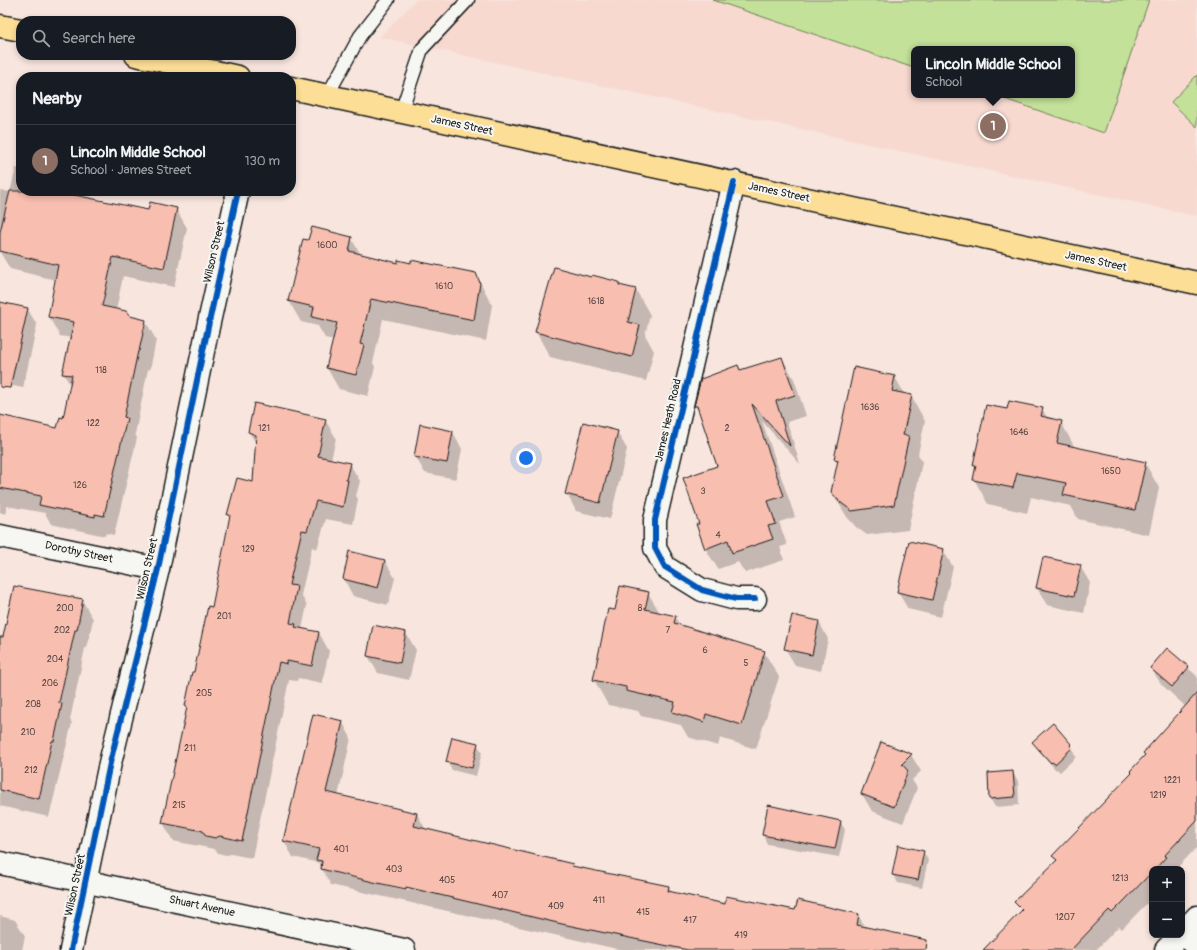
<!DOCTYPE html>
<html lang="en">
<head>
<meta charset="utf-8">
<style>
	:root { --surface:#171b24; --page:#242831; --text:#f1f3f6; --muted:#9ea1a6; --line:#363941; --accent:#919294 }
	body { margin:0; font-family:Pangolin,sans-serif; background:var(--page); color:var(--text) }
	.controls { position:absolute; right:12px; bottom:12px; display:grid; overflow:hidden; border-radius:8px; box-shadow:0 2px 6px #0003 }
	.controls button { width:36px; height:36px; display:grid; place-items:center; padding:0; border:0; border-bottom:1px solid var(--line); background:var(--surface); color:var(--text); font:20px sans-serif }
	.you { position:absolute; left:526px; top:458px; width:14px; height:14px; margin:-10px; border:3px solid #fff; border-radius:50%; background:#1a73e8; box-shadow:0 0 0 6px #1a73e833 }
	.badge { display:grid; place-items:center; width:26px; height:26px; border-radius:50%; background:var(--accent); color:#fff; font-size:13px; font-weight:700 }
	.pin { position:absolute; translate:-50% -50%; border:2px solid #fff; box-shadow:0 1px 4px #0006 }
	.popup { position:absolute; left:911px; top:46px; width:164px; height:52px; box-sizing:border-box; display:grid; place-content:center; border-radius:8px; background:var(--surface); filter:drop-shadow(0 1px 3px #0005); font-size:13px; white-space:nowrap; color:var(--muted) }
	.popup b { font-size:15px; color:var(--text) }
	.popup::after { content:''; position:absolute; left:50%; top:100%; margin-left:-8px; border:8px solid transparent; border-top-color:var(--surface) }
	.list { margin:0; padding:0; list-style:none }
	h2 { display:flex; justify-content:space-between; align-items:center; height:52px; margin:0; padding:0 16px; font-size:17px }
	h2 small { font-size:13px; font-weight:400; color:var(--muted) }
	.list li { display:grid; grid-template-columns:26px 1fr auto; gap:12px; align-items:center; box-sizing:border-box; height:72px; padding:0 16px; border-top:1px solid var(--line) }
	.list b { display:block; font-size:15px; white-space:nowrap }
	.list p { margin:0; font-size:13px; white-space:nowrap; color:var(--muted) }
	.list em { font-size:13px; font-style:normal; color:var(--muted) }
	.icon { flex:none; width:22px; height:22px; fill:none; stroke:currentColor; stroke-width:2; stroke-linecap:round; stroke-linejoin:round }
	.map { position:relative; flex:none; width:1197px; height:950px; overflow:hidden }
	.search { position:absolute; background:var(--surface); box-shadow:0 2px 6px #0003; left:16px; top:16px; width:280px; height:44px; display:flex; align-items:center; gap:10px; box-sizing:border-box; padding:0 14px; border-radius:16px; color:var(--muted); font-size:15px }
	.panel { position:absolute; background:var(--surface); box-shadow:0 2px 6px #0003; left:16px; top:72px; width:280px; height:124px; border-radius:16px }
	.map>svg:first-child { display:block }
</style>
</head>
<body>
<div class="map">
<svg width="1197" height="950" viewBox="0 0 1197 950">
	<rect width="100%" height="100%" fill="#f7e5de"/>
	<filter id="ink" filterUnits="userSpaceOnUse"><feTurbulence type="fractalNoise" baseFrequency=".025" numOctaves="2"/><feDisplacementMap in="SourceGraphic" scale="8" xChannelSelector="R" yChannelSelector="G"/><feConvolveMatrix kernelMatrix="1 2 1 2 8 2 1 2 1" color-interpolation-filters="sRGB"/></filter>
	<g filter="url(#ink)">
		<path fill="#f7d9d0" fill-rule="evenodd" d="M416,0H1197V216L380,37ZM914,49H1072V95H914Z"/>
		<g fill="#c3e199" stroke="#707e5a">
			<path d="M713,0H1149L1104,133L993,95H1072V49H914V68Z"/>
			<path d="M1197,75V127L1171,102Z"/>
		</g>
		<g fill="#0003" fill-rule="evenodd">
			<path d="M16,168L21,169V191H68L70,195L149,211L176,209L187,228L174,287L123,276L116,310L129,317L145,320L156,340L150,370L148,369L135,434L137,438L114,535L106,533L105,536L51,524L45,513L7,506L5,514L0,512V416L58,430L64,419L71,386L63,373L72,338L60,336L49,317L56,280L10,269L0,252V190L10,192Z"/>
			<path d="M351,238L361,255L399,264L476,274L492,305L486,341L383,319L373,363L375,367L368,396L339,389L327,368L334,340L325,338L318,326L301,322L289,301L309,241Z"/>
			<path d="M592,279L619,283L621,286L636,290L650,315L645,335L654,351L646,381L550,357L536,332Z"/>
			<path d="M0,303L27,308L37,325L23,388L0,383Z"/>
			<path d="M782,358L794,379L806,416L787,422L800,464L762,421L795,517L779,522L787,545L780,547L784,560L745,573L738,562L718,569L705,548L700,524L718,467L701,415L695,406L702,380L738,366L741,370Z"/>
			<path d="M895,377L905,395L911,396L925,421L918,454L922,462L908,530L867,535L856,527L847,517L832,492L838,464L835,459Z"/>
			<path d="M1042,409L1048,419L1061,422L1075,448L1145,463L1159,488L1149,535L1078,519L1071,506L1031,497L1027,513L988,504L974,479L976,469L974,464L1008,410Z"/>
			<path d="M325,420L336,438L331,460L349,463L360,481L356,496L358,499L353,524L326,519L317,549L312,547L301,595L307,605L302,629L319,633L329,651L322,683L298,678L297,681L289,680L252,858L231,854L226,855L218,853L214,849L173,841L163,823L194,674L212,608L230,518L228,514L254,484L257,445L249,432Z"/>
			<path d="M453,432L462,449L456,479L425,473L415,456Z"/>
			<path d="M617,432L627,449L610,519L576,511L567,494Z"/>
			<path d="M909,542L943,550L953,567L941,617L908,609L898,592Z"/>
			<path d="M350,552L385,561L395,578L388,605L353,596L344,579Z"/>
			<path d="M1080,566L1090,583L1084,613L1047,605L1037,588Z"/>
			<path d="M648,593L660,613L675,617L680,626L764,652L779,677L756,749L720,738L718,746L688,737L681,725L641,716L638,711L608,705L594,680L609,610L616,612Z"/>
			<path d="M82,600L93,619L87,648H85L70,720L72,723L49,817L0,806V638L4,639Z"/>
			<path d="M819,622L828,639L821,671L795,665L785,648Z"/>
			<path d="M374,626L406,633L416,650L409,680L378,673L368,656Z"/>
			<path d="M1167,650L1197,676V847L1176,869H1152V898L1122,929L1119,926L1096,950H988L1022,912L1016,902L1057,862L1054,856L1133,773L1186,707L1161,684L1151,668Z"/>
			<path d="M342,721L351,738L338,796L417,814L426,830L572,865L574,868L669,887L672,893L725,905L858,915L865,927L920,950H622L331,885L319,863L293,857L284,841ZM327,869L411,889L410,891L327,871Z"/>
			<path d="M1033,742L1070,744L1076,757L1060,772L1057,769L1056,770L1038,750Z"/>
			<path d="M477,744L482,752L476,776L452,770L447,762Z"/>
			<path d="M911,755L921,771L912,780L917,788L903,823L872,811L862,794Z"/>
			<path d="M1013,773L1018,781L1019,805L995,807L990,798Z"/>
			<path d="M769,806L840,821L845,830L839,857L767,844L763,835Z"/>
			<path d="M923,852L928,860L922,888L898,883L893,875Z"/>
			<path d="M0,916L15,920L25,936L22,950H0Z"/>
		</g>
		<g fill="#f8beb0" stroke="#1c1c1c">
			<path d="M10,191H55L148,210L150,202L177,208L164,268L113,257L102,306L126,311L130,316L146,320L139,351H138L124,417L127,418L104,516L95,514V517L39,505L41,496L0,488V415L57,428L60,417L63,418L72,375L62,374L74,322L48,317L58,265L0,251V232Z"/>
			<path d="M312,227L352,237L349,251L398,263V260L411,263V260L476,273L480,283L474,320L371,299L360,344L364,345L356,375L326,368L337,323L312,317L314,307L288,301L303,239L308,240Z"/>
			<path d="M554,267L591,277L592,275L619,282V285L636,289L628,322L640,325L632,357L535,332Z"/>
			<path d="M0,302L28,308L10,388L0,387Z"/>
			<path d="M782,357L795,395L776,401L790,446L752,404L784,496L768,501L776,524L768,526L773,539L732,553L728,540L705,549L696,524H699L683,478L717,466L697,406H694L701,379L738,365L740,370Z"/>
			<path d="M854,367L895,376L892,391L912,395L903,435L909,436L894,505L852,511L840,502L831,492L838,460L834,459Z"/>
			<path d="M1009,401L1043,408L1041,416L1062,421L1057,443L1146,462L1135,510L1063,495L1066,483L1017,473L1013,488L973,480L976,465H973L986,405L1007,409Z"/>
			<path d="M254,403L326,419L318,456L350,463L346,480H348L343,507L316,501L307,531L302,530L289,585L297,586L290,623L296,624L295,627L319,632L312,666L287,661V664L279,662L242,841L220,836L215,838L206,836L203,831L162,823L187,707L185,706L192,672H194L208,606L212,607L230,515H227L237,478L253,482L256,435L248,432Z"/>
			<path d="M583,422L618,431L600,503L565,494Z"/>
			<path d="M420,424L453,431L447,463L414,457Z"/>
			<path d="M909,541L944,549L932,600L897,592Z"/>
			<path d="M349,551L385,560L378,588L343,579Z"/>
			<path d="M1043,557L1081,565L1074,596L1036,588Z"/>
			<path d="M14,586L83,599L77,630H75L59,703L62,704L54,741H52L39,799L0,790V637H3Z"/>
			<path d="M620,586L649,592L645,609L676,616L674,623L765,651L742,725L706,714L704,722L672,712L675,702L626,691V687L593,680L608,609L615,610Z"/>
			<path d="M792,615L819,621L812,655L784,649Z"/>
			<path d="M373,625L406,632L400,663L367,656Z"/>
			<path d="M1167,648L1189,667L1172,687L1150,668Z"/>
			<path d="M1197,693V821L1164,856L1166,857L1155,869H1152V872L1123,902L1112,913L1109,910L1071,950H983L1022,910L1014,902L1057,860L1052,856L1132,773L1130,771L1145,755L1143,753Z"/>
			<path d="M313,714L343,721L326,792L417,813L414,826L573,864L572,866L669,886L668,891L725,904L726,896L795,910L798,900L859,914L857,925L927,940L926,950H688L562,924L406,887V889L373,882L321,869L322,861L316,860L319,849L283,841Z"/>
			<path d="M1053,723L1071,744L1070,745L1072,748L1055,764L1052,762L1051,763L1032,742Z"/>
			<path d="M452,737L478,743L472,768L446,762Z"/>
			<path d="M881,742L912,754L902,764L908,771L894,807L861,794Z"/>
			<path d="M1013,771L1015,797L989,799L988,773Z"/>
			<path d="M768,805L841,821L835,849L762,835Z"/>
			<path d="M898,845L924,851L918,880L892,875Z"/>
		</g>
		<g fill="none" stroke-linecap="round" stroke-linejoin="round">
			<g stroke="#1c1c1c" stroke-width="15">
				<g id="lane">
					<path d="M327,96L360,36L388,0"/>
					<path d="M401,112L422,49L468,0"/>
				</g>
			</g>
			<g stroke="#1c1c1c" stroke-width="25">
				<g id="street">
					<path d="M734,182L655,520V548L665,567L702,590L736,599H755"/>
					<path d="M0,536L158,569"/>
					<path d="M0,863L404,950"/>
					<path d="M1182,933L1197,947"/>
					<path d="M71,950L110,763L158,569L208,327L238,191"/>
				</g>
			</g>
			<g stroke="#1c1c1c" stroke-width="25">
				<g id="secondary">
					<path d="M1182,933L1197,917"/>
					<path d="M1166,950L1180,935"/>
				</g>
			</g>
			<g stroke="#1c1c1c" stroke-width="25">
				<g id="primary">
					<path d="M0,26L21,30"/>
					<path d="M136,55L238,77"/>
					<path d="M291,88L1197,283"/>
				</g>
			</g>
			<use href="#lane" stroke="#f6f6f2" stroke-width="12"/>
			<use href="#street" stroke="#f6f6f2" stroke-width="22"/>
			<use href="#secondary" stroke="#f6f6f2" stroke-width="22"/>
			<use href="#primary" stroke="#fcde96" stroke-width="22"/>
			<g stroke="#f6f6f2" stroke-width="8">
				<g id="cycleway">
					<path d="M734,182L655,520V548L665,567L702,590L736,599H755"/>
					<path d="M71,950L110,763L158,569L208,327L238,191"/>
				</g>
			</g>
			<use href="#cycleway" stroke="#0057b8" stroke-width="6"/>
		</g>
	</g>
	<g text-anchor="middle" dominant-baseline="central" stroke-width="4" stroke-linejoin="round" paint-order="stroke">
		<g font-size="9" fill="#534441">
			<text x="327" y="245">1600</text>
			<text x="444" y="286">1610</text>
			<text x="596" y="301">1618</text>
			<text x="101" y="370">118</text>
			<text x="870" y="407">1636</text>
			<text x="93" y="423">122</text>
			<text x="264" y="428">121</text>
			<text x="727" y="428">2</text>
			<text x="1019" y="432">1646</text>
			<text x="1111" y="471">1650</text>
			<text x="80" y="485">126</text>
			<text x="703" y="491">3</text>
			<text x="718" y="535">4</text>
			<text x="248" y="549">129</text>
			<text x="65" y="608">200</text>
			<text x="640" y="608">8</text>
			<text x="224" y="616">201</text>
			<text x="62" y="630">202</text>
			<text x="668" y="630">7</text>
			<text x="705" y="650">6</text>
			<text x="55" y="659">204</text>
			<text x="746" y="663">5</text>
			<text x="50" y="683">206</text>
			<text x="204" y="693">205</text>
			<text x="33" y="704">208</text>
			<text x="28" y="732">210</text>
			<text x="190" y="748">211</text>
			<text x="31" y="770">212</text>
			<text x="1172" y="780">1221</text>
			<text x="1158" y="795">1219</text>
			<text x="179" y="805">215</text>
			<text x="341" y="849">401</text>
			<text x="394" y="869">403</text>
			<text x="1120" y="878">1213</text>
			<text x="447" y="880">405</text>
			<text x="500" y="895">407</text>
			<text x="599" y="900">411</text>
			<text x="556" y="906">409</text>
			<text x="643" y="912">415</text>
			<text x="1065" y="917">1207</text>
			<text x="690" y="920">417</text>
			<text x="741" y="935">419</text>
		</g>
		<g font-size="11" fill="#1c1c1c" stroke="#f6f6f2">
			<text transform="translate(462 125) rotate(12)">James Street</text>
			<text transform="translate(779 192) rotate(12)">James Street</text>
			<text transform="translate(214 252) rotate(-77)">Wilson Street</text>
			<text transform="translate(1096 261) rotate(12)">James Street</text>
			<text transform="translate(668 420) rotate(-77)">James Heath Road</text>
			<text transform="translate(79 552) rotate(12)">Dorothy Street</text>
			<text transform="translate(147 569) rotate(-77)">Wilson Street</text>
			<text transform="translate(75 885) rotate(-78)">Wilson Street</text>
			<text transform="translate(202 906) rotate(12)">Shuart Avenue</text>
		</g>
	</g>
</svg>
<div class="controls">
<button>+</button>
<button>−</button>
</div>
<div class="you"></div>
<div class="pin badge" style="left:993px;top:126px;background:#8d6e63">1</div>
<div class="popup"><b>Lincoln Middle School</b>School</div>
<div class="search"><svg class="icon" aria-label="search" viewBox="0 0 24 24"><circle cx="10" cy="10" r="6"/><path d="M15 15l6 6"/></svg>Search here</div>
<section class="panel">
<h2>Nearby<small></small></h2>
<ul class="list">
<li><span class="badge" style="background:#8d6e63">1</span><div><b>Lincoln Middle School</b><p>School · James Street</p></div><em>130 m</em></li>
</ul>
</section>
</div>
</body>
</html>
